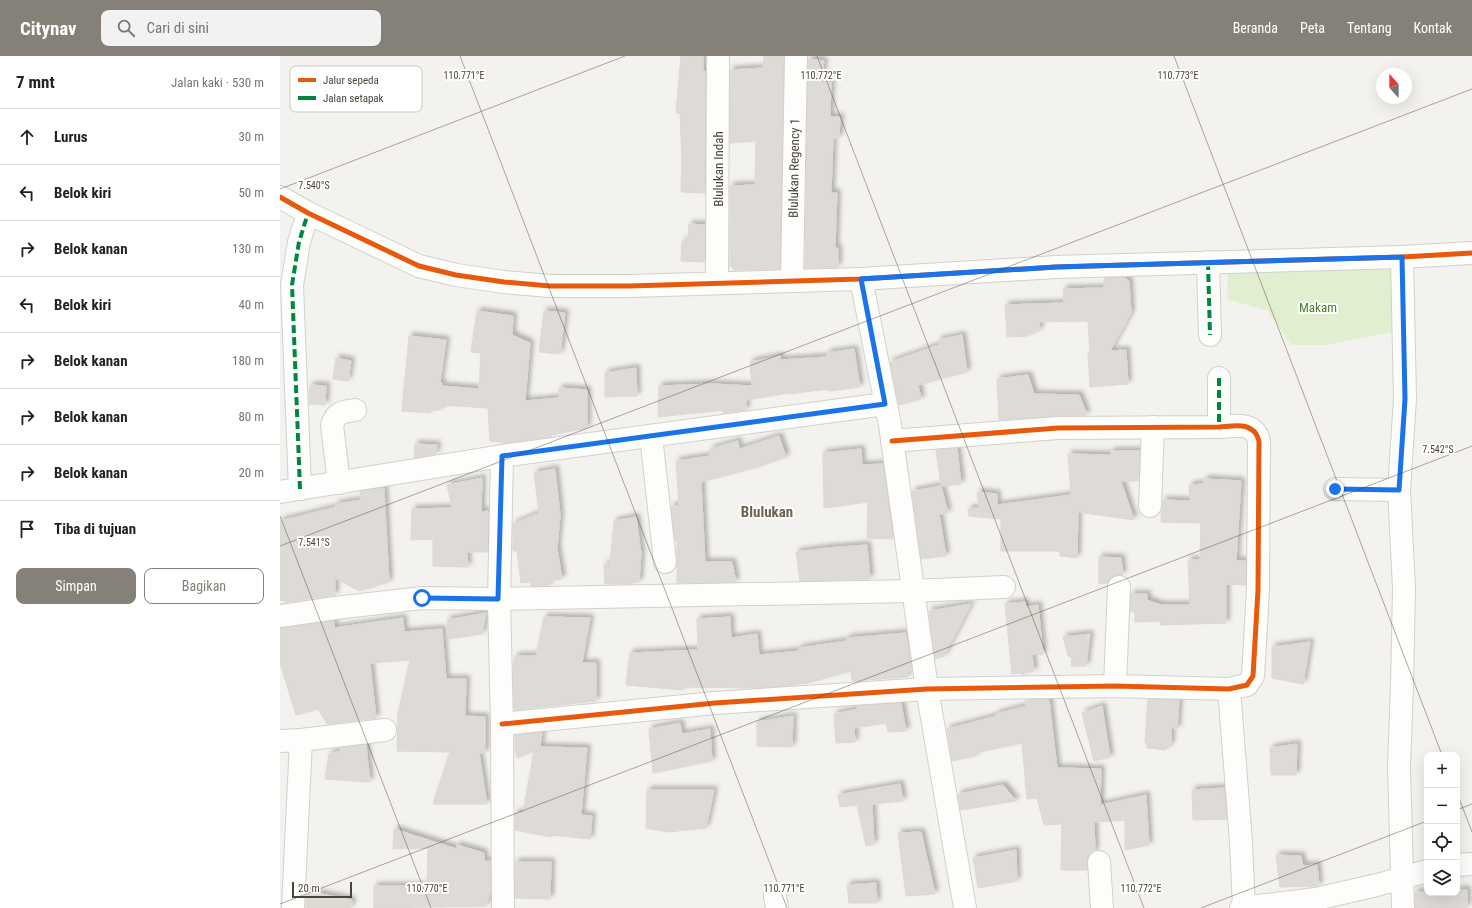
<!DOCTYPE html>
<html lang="id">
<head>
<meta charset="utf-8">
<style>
	:root { --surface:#fff; --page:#f2f2f2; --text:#222; --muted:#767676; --line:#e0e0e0; --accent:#868178 }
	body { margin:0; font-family:"Roboto Condensed",sans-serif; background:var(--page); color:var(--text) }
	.controls { position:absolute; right:12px; bottom:12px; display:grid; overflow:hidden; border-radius:8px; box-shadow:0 4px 16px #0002 }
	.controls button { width:36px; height:36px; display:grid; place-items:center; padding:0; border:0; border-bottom:1px solid var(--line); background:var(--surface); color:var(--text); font:20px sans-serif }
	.compass { position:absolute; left:1096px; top:12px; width:36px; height:36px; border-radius:50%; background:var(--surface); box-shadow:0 4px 16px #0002; rotate:339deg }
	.scale { position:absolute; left:12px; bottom:10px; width:60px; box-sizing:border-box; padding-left:4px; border:2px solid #4b4439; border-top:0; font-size:11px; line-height:14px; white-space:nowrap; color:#4b4439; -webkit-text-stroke:3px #fff; paint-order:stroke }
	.stop { position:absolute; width:12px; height:12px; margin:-9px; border:3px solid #1a73e8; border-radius:50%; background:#fff }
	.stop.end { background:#1a73e8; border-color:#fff; box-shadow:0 1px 4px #0008 }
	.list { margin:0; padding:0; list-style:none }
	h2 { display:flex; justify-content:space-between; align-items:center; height:52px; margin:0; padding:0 16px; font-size:17px }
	h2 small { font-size:13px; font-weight:400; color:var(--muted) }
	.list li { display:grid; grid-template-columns:26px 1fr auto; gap:12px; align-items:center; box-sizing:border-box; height:56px; padding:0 16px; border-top:1px solid var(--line) }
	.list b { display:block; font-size:15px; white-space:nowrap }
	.list em { font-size:13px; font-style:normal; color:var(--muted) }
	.actions { display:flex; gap:8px; padding:12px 16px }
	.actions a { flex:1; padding:9px 0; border:1px solid var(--accent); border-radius:8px; text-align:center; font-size:14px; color:var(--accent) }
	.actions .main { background:var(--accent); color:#fff }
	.icon { flex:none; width:22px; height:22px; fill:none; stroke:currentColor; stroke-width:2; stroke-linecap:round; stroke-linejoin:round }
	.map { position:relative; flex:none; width:1192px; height:852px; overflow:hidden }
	header { display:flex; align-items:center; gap:24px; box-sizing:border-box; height:56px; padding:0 20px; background:var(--accent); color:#fff }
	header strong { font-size:19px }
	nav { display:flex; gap:22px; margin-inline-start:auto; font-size:14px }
	.search { width:280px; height:36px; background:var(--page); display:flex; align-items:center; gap:10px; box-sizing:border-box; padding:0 14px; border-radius:8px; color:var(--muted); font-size:15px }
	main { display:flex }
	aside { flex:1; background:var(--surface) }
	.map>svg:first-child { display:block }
</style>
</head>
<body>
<header>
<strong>Citynav</strong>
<div class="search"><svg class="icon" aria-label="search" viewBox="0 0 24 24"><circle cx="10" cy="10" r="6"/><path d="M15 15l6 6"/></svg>Cari di sini</div>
<nav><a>Beranda</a><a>Peta</a><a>Tentang</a><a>Kontak</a></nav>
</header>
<main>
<aside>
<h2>7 mnt<small>Jalan kaki · 530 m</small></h2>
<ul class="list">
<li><svg class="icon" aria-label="ahead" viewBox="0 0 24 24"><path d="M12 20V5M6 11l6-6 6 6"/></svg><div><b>Lurus</b></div><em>30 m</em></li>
<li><svg class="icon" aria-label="left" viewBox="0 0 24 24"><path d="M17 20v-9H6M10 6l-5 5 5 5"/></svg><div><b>Belok kiri</b></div><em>50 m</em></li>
<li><svg class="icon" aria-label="right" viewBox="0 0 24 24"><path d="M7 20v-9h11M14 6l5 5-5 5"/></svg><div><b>Belok kanan</b></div><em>130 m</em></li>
<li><svg class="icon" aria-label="left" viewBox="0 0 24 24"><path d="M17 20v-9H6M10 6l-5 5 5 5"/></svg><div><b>Belok kiri</b></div><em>40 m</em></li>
<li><svg class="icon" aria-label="right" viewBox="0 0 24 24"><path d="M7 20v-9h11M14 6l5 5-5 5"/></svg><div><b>Belok kanan</b></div><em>180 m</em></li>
<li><svg class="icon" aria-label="right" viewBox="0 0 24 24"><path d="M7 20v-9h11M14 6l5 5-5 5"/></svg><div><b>Belok kanan</b></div><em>80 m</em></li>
<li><svg class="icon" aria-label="right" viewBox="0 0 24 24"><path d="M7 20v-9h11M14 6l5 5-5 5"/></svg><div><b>Belok kanan</b></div><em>20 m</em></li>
<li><svg class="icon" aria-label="arrive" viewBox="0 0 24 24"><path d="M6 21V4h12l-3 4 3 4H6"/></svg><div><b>Tiba di tujuan</b></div></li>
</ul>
<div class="actions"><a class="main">Simpan</a><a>Bagikan</a></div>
</aside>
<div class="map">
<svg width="1192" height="852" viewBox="0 0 1192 852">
	<defs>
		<filter id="shadow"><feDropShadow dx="3.5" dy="-3.5" stdDeviation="2" flood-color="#0004"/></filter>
	</defs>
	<rect width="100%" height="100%" fill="#f4f2ee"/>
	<path fill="#e1eecf" d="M1106,210L1113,214V276L1045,289H1011L988,255L947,243L948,218Z"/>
	<g fill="#dedbd6" stroke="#dcd9d4" filter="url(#shadow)">
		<path d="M401,0H423V15H425V137L401,136L402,105L400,57H396Z"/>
		<path d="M484,0H504L500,213L453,214V211H450V130L475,129L476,85L450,87V14L483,12Z"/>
		<path d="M528,3L544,5L541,26H551L550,61H560L559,82H553L551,137H557L555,192H558V211L525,212Z"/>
		<path d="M409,168L425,169V206L401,205L402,186L408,182Z"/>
		<path d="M833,222H845L849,225L851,257L830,295L846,294L848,328L810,331L808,297H810L808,265L759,266L760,274L747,280L727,281L725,249L784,247L783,233L824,232V223Z"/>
		<path d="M197,255L233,260L232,279L250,287L245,345L279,342V332L307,334V372L271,379V381L228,387L210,385L208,352L161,349V354H151L150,357L122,355L129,280L166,284L160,327H162V330L199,333L201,297L191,296Z"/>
		<path d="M264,255L285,257L280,298L259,296Z"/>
		<path d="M682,279L687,316L638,329L641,343L619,349L610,306L659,289L658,284Z"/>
		<path d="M574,293L580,331L548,335V333L508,338V337L466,344V354L460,355L443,357V354L378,361L379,330L433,328L472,330L470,306L500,300V304L547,301V297Z"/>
		<path d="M56,302L71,305L68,325L53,323Z"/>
		<path d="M356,312L357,340L325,341V317Z"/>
		<path d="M748,319L754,338L799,339L807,359L777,360L719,364L717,323Z"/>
		<path d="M30,329L46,330L45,349L29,348Z"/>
		<path d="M499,380L506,401L478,411L421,426L425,506H452L456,526L397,527V485H395L391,450H399L396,405L430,400V393L458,385L459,393Z"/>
		<path d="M135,388L157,389L156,398L134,402Z"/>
		<path d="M677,392L681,428L661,430L656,394Z"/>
		<path d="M581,393L582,409L603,408L613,483L587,482L588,446L544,452L543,397Z"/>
		<path d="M831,395H860L858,425H841L854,464L798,456L797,502L780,500V495H721V463L689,460L688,453L699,452L697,436L717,438V449L791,439L788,398L831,399Z"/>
		<path d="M275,413L280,459L277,492L282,523L268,525L269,530H251L250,526L241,527L237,495H233V468L259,457L254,417Z"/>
		<path d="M202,422L201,456L208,455V459L207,496H187L188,511L153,510V483L131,484L132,453L172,452L167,429Z"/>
		<path d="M924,423L961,425L956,505H966V529L946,528V567L880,569V565L855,566V556H850L851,538H867V544L881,549H910L908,504H920L921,467L881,466L882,453L883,444L910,445L909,429L924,428Z"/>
		<path d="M661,430L668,457L659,458L666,500L641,503L632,435Z"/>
		<path d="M104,432L109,526L79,535L55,522V539L7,546L0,544V465L56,451V448L81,444L80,436Z"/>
		<path d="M356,461L361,497L359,526L346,528H325L324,508H330L334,465Z"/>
		<path d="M587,489L590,523L520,525L516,496L546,492Z"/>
		<path d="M819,501L841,502L843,519H839L834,520L828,527L819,528Z"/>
		<path d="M745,546L746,551L758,549L763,599L752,598L754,615L743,617L745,619H742V617L732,618L725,548Z"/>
		<path d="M691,548L664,600L655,603L649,555Z"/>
		<path d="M206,557L202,578L169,583L167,564Z"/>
		<path d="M264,561L310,562L302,607H316V645L234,654L233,611L235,600H256Z"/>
		<path d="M450,561L451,582L477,578L479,599L519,595V592L567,585V582L626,577L632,614L627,616V621L572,625L571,615L524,628V627L509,630L474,632L403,631V634L346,629L350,597L418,594L417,563Z"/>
		<path d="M123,562L124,576L162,573L166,623H186L185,660L205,661V697H199L207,748H153L170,696L117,695L118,658L130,604L90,607L96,662L47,668L38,653L16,659L0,607V572L54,565V572Z"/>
		<path d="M810,578L806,610H791L792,601L788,600L783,581Z"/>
		<path d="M1030,586L1023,628L992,622V591Z"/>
		<path d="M868,643L899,644L897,673L891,672V688L885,694L868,692L865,685Z"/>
		<path d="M746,644H769L777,712L821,713L820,749L866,739L869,789L845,794V764L814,766L815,795L808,801L807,814H781L782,768L764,769L757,742L747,743L742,687L695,697L696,700L672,705L667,673L716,660V658L746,650Z"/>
		<path d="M621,647L626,675L608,676L606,667L574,672L575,686L556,687L554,658L578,653L577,650Z"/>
		<path d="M822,650L830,701L814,705L802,657Z"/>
		<path d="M513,660L512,691L477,690V666Z"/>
		<path d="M400,667L402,678L430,673L432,705L373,717L369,673Z"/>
		<path d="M262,677L260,691L307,692L301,759L312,760L310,783L271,779V781L235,774V757H243L254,695L237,702L235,693V679Z"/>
		<path d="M1017,688L1016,719H991L990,692Z"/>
		<path d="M86,689L90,726L45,723L49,698L61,695L60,692Z"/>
		<path d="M620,728L623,745L592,748L594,788L586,790L577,749L560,751L558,739Z"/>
		<path d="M723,729L736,745L681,754L678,738Z"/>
		<path d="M944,732L947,763L913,764L912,734Z"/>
		<path d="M367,734H434L426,772L388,776L366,772Z"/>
		<path d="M114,773L177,793V789L204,797V805H210V836L206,850L94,852V830H147L148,792L113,793Z"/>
		<path d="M641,776L655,838L626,840L618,777Z"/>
		<path d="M736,794L737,825L698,832L693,802Z"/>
		<path d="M996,799L1021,800L1023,810L1037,809L1039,830L1000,831Z"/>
		<path d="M235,806H271L270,843L235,842Z"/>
		<path d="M596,827L597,847H569L567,829Z"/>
		<path d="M1177,834H1187V852H1135V836L1177,837Z"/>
		<path d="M26,835L72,844L71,852H26Z"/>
	</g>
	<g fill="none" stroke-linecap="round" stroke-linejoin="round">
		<g stroke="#d2d0cb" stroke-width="24">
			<g id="minor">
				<path d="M0,141L28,157L139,210L176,219L224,226L270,230H349L580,223L776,211L1122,201L1192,197"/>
				<path d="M1122,201L1125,343L1119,434L1124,532L1122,629L1119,712L1123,852"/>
				<path d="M928,206L930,279"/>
				<path d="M581,223L610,369L647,633L685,852"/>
				<path d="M512,224L516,0"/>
				<path d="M437,227L438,0"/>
				<path d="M939,322V371"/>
				<path d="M371,380L385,506"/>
				<path d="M222,400L219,543L222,668L223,852"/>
				<path d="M59,427L52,369C56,356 63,356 75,354"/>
				<path d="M20,433L12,229L19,186L28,157"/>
				<path d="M1055,433L1119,434"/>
				<path d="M0,436L222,400L605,348"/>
				<path d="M870,450L873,371"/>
				<path d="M0,560L55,552L142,542L219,543L632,535L724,531"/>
				<path d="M835,630L839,531"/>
				<path d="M949,633L961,786L964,852"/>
				<path d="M222,668L435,647L647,633L835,630L949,633L967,629L973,620L978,534L979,385C974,365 955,370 939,371L778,372L612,385"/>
				<path d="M0,685L21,684L105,674"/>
				<path d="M819,806L822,852"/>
				<path d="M1177,809L1192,808"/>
				<path d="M495,840L497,852"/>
				<path d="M13,852L21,684"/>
				<path d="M961,852L1036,843L1097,829L1147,815"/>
			</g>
		</g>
		<use href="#minor" stroke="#fdfdfc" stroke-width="22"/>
		<g stroke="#00873e" stroke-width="4" stroke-dasharray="8 4" stroke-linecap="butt">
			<path d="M928,206L930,279"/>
			<path d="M939,322V371"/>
			<path d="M20,433L12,229L19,186L28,157"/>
		</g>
		<g stroke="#fff" stroke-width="8">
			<g id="cycleway">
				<path d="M0,141L28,157L139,210L176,219L224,226L270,230H349L580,223L776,211L1122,201L1192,197"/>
				<path d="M222,668L435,647L647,633L835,630L949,633L967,629L973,620L978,534L979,385C974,365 955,370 939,371L778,372L612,385"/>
			</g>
		</g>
		<use href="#cycleway" stroke="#e8590c" stroke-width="5"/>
	</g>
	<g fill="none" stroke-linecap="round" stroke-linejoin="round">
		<path stroke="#1a73e8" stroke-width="5" d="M142,542L218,543L222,400L605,348L581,223L776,211L1122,201L1125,343L1119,434L1055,433"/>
	</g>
	<path fill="none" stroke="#4b4439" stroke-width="1" stroke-opacity="0.45" d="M180,0L507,852M537,0L864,852M894,0L1162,699M0,133L345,0M0,460L151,852M0,490L1192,33M1177,737L1192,776M1177,754L1192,748M0,848L1192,390M921,852L1147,765"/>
	<g text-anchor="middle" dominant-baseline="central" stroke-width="4" stroke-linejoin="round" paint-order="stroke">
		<g font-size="13" fill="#4b4439" stroke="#fff">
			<text transform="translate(514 112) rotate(-89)">Blulukan Regency 1</text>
			<text transform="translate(438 113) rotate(-90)">Blulukan Indah</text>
		</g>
		<g font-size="13" fill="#4a7f2a" stroke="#fff">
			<text x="1038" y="251">Makam</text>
		</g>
		<g font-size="15" font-weight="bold" fill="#6e6250" stroke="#fff">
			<text x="487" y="456">Blulukan</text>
		</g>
	</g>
	<rect x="10" y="10" width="132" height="46" rx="6" fill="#fff" stroke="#c9c7c4" stroke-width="1"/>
	<rect x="18" y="22" width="18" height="4" fill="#e8590c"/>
	<rect x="18" y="40" width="18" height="4" fill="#00873e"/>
	<g font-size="11" fill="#4b4439">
		<text x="43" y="28">Jalur sepeda</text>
		<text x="43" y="46">Jalan setapak</text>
	</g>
	<g font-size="10" text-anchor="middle" fill="#4b4439" stroke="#fff" stroke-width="4" stroke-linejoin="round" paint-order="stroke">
		<text x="184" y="23">110.771°E</text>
		<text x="541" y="23">110.772°E</text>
		<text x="898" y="23">110.773°E</text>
		<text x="34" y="133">7.540°S</text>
		<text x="1158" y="397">7.542°S</text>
		<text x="34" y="490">7.541°S</text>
		<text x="147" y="836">110.770°E</text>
		<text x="504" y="836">110.771°E</text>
		<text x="861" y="836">110.772°E</text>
	</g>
</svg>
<div class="controls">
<button>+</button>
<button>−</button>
<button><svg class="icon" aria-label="locate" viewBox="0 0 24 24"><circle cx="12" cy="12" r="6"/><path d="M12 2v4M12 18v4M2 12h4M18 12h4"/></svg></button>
<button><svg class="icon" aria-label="layers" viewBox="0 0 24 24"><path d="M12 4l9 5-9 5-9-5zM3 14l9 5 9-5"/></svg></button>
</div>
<svg class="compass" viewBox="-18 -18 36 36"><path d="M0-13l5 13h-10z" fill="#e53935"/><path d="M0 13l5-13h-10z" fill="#767676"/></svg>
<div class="scale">20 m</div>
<div class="stop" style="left:142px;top:542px"></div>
<div class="stop end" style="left:1055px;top:433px"></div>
</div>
</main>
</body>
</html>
